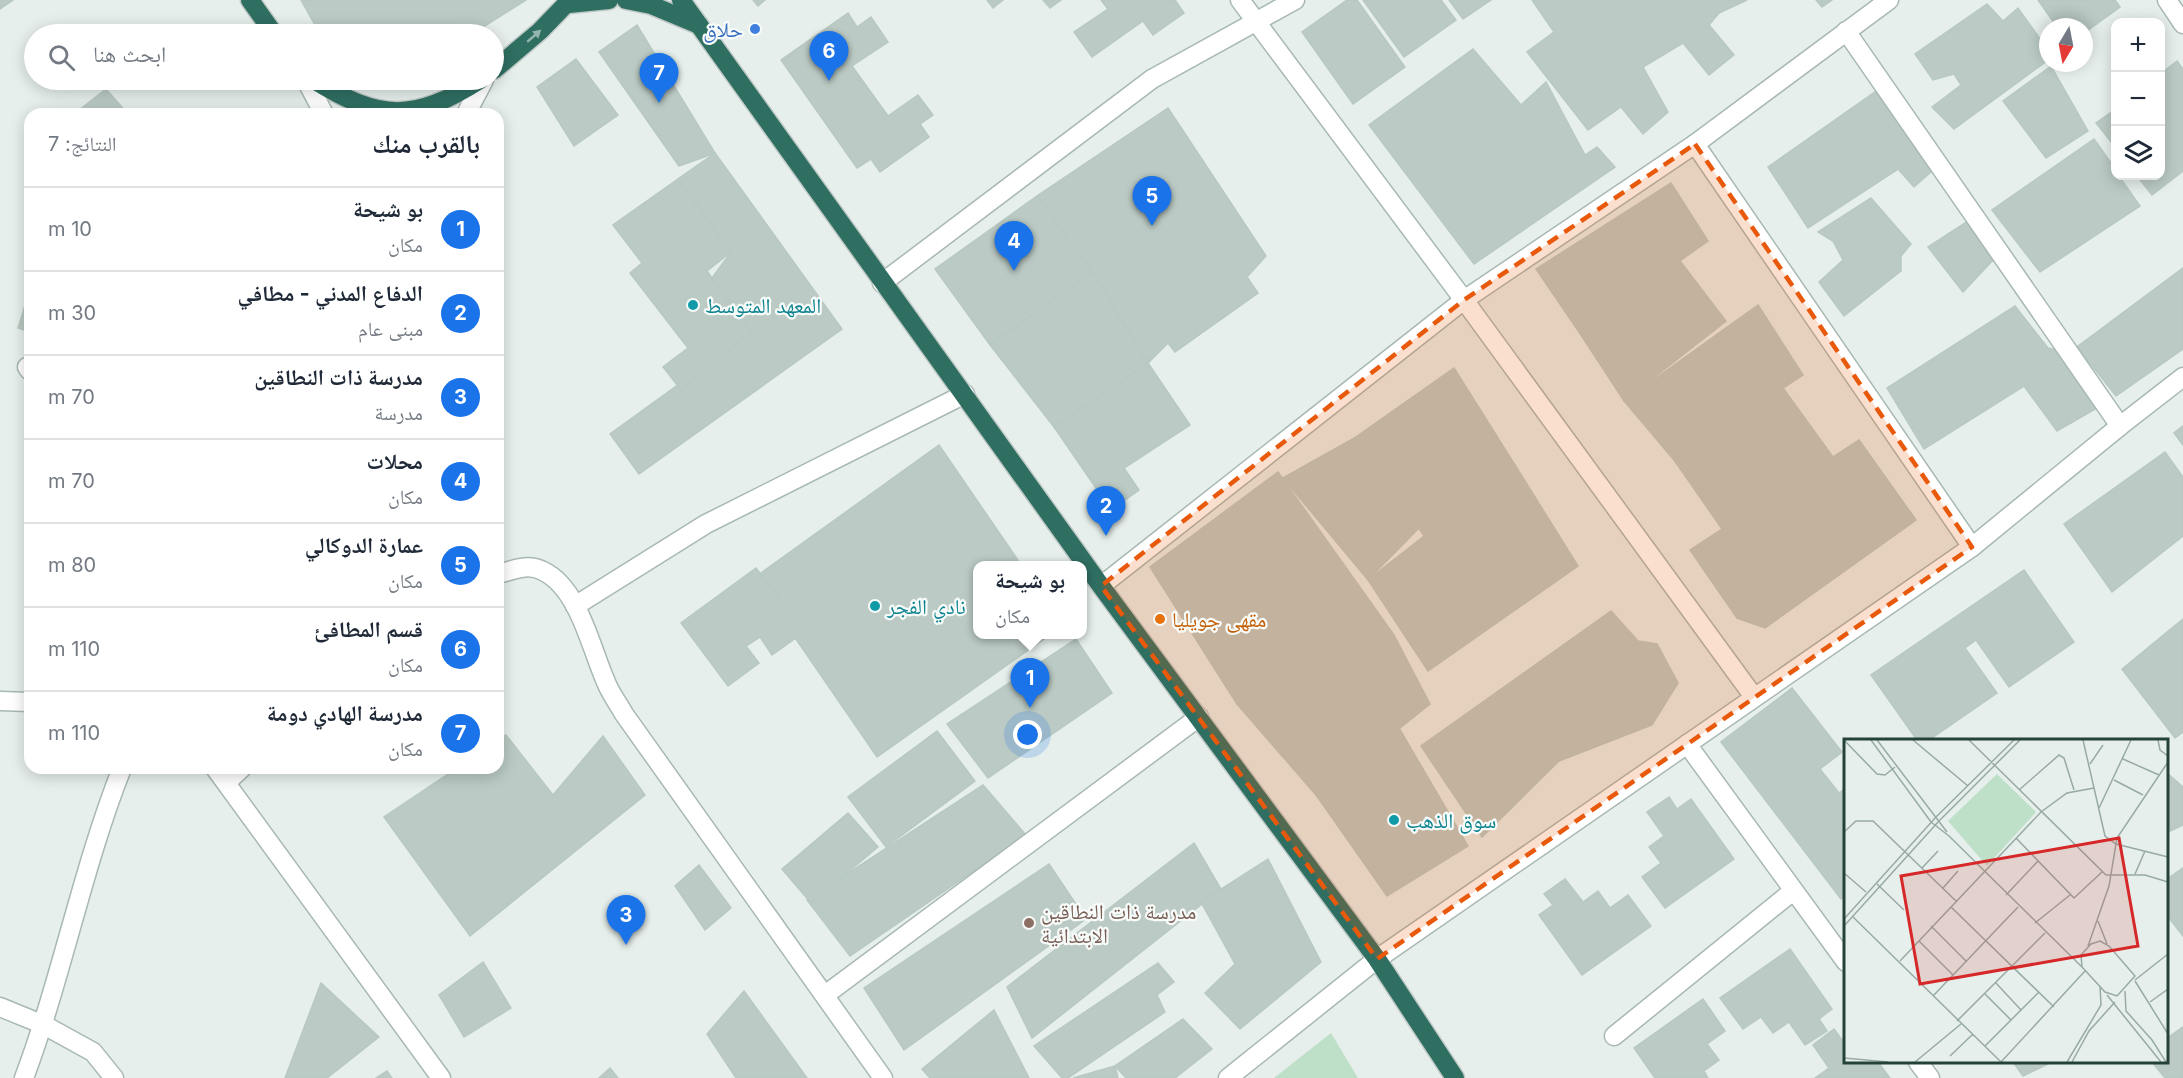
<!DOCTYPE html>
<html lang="ar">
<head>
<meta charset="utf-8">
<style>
	:root { --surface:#fff; --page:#f2f2f3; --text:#1f2937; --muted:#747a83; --line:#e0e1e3; --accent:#1a73e8 }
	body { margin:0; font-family:Inter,"Noto Naskh Arabic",sans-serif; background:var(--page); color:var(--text); direction:rtl }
	.controls { position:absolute; right:18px; top:18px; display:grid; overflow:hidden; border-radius:12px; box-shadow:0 3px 15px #0003 }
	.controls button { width:54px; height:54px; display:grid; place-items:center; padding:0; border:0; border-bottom:2px solid var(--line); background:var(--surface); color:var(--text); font:30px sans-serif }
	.compass { position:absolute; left:2039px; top:18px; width:54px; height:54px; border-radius:50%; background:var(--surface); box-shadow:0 3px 15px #0003; rotate:190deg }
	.you { position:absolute; left:1028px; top:735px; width:21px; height:21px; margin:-15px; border:4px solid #fff; border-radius:50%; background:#1a73e8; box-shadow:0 0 0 9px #1a73e833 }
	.badge { display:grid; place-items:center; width:39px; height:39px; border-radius:50%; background:var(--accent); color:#fff; font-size:20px; font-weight:700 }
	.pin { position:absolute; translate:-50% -50px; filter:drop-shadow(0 2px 3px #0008) }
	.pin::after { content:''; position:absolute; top:32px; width:21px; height:18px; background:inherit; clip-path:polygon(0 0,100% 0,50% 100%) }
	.popup { position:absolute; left:973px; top:561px; width:114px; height:78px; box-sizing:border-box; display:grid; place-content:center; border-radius:12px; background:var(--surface); filter:drop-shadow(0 2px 4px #0005); font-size:20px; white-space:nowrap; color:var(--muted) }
	.popup b { font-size:22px; color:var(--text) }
	.popup::after { content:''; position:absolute; left:50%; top:100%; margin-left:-12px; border:12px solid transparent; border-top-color:var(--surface) }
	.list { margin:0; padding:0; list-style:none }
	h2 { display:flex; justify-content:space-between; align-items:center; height:78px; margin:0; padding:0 24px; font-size:26px }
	h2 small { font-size:20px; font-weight:400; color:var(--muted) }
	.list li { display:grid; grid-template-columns:39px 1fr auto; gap:18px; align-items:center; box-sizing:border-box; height:84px; padding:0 24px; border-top:2px solid var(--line) }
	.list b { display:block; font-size:22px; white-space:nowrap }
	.list p { margin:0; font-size:20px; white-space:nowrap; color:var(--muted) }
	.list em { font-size:20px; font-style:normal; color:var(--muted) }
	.icon { flex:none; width:33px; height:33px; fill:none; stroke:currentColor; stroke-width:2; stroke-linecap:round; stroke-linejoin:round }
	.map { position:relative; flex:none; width:2183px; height:1078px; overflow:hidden; direction:ltr }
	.search { position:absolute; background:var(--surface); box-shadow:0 3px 15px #0003; left:24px; top:24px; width:480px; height:66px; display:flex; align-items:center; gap:15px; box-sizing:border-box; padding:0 21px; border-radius:33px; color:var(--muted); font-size:22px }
	.panel { position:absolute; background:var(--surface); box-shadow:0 3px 15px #0003; left:24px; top:108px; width:480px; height:666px; border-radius:18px; direction:rtl }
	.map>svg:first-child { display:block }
</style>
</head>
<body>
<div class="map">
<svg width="2183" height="1078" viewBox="0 0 2183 1078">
	<rect width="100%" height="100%" fill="#e6efeb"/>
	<path fill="#bfe0c8" d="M1331,1033L1358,1078H1274Z"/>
	<g fill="#bbcac4" stroke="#b8c9c2" stroke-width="1.5">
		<path d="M0,0H13L0,9Z"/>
		<path d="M301,0H526L472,34H320Z"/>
		<path d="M753,0H765L758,6Z"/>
		<path d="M987,0H1003L993,8Z"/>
		<path d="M1043,0H1061L1050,8Z"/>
		<path d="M1101,0H1175L1184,13L1153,35L1143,21L1092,57L1074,32L1108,9Z"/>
		<path d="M1347,0H1357L1405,67L1353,104L1302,32Z"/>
		<path d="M1363,0H1441L1456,20L1404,57Z"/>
		<path d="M1449,0H1491L1463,19Z"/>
		<path d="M1747,0L1719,13L1709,25L1734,55L1709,75L1683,43L1643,67L1668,112L1643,134L1621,107L1588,130L1527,52L1554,32L1532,0Z"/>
		<path d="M1816,0H1832L1822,7Z"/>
		<path d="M2038,0H2115L2120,7L2084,33V27H2057Z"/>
		<path d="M1987,4L2003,21L2018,8L2048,50V60L1954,129L1932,107L1961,85L1954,74L1933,80L1915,54Z"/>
		<path d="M848,13L857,27L871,17L888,42L852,66L888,116L918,95L933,115L920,124L929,137L880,172L871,159L857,168L781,60Z"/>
		<path d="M637,25L715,153L679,166L599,52Z"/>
		<path d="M1473,49L1521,105L1546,82L1585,155L1597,147L1615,167L1474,264L1369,125Z"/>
		<path d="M576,59L618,115L574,146L537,87Z"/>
		<path d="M2177,61L2183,69V171L2152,195L2137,176H2160V74Z"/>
		<path d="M2051,66L2088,131L2046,158L2003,101Z"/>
		<path d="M106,89L128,114H74Z"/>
		<path d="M1879,89L1933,170L1914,187L1898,169L1808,228L1768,167Z"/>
		<path d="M1168,108L1266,256L1247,277L1258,293L1175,352L1168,343L1148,363L1092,272L1037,196Z"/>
		<path d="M2116,109V148L2096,123Z"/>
		<path d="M2094,139L2116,170V176H2119L2140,206L2040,272L1992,210Z"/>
		<path d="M715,153L842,329L639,474L610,434L751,332L712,278L731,252L678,179Z"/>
		<path d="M678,179L731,252L707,271L751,332L681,390L663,367L688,348L630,273L642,263L613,225Z"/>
		<path d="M1671,183L1708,241L1579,332L1536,269Z"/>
		<path d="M1037,196L1092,272L990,345L935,269Z"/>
		<path d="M1871,198L1911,244L1901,256V271L1844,316L1819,282L1843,260L1833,241L1818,232Z"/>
		<path d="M1968,221L1995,258L1963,292L1928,247Z"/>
		<path d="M1680,261L1726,321L1624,401L1579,332Z"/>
		<path d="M2183,268V349L2116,396L2077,347Z"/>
		<path d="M1092,272L1148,363L1054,427L990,345Z"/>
		<path d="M30,289V332L18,328Z"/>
		<path d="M1758,305L1803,375L1674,460L1624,401Z"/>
		<path d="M2015,306L2048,348L2060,351L2097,408L2057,431L2024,386L1924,449L1887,388Z"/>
		<path d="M1148,363L1190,425L1124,468L1139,490L1111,510L1054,427Z"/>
		<path d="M1454,368L1515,465L1424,536L1356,437Z"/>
		<path d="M1783,388L1833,457L1722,529L1674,460Z"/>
		<path d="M2183,426V445L2174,433Z"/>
		<path d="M1356,437L1419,528L1368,580L1283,478Z"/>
		<path d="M1859,440L1916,520L1765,628L1737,618L1690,550Z"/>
		<path d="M939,445L1022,566H978V634H1051L877,757L754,578Z"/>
		<path d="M2165,452L2183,477V536L2112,592L2064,524Z"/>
		<path d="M1515,465L1578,566L1428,671L1368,580Z"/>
		<path d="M1278,472L1394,635L1308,655L1266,677L1237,704L1150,567Z"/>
		<path d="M756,568L804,632L772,655L760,637L746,646L759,663L728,686L681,623Z"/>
		<path d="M2024,570L2074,642L2009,687L1976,640L1965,648L1997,693L1929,740H1917L1871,675Z"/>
		<path d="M1611,611L1638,641L1657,644L1678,683L1652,725L1559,761L1482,837L1421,746Z"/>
		<path d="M2183,619V732L2175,738L2122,669Z"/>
		<path d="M1394,635L1430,704L1316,795L1237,704L1266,677L1308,655Z"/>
		<path d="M1076,639L1112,693L988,778L947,724Z"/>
		<path d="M1792,688L1842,752L1820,769L1839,793L1846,788V895L1841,899L1721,742Z"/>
		<path d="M1399,728L1468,846L1387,896L1316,795Z"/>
		<path d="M937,731L975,781L886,847L848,797Z"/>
		<path d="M506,735L553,795L603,736L645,795L470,936L384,817L457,768H498V740Z"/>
		<path d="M2166,772L2183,787V825L2166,833Z"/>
		<path d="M983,785L1026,835L850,956L807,900Z"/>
		<path d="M1669,797L1677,809L1691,799L1734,859L1665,908L1642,877L1661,863L1649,847L1664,836L1647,812Z"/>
		<path d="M848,813L878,847L811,903L782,869Z"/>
		<path d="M1194,843L1221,889L1032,1038L1007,987Z"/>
		<path d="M1268,859L1321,962L1240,1029L1205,993L1235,964L1201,902Z"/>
		<path d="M1049,864L1086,919L904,1050L864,988Z"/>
		<path d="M699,865L731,908L705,930L675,886Z"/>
		<path d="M2183,868V936L2166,914V880Z"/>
		<path d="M1565,879L1583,902L1598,891L1610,908L1628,895L1651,926L1582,975L1539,915L1553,905L1544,894Z"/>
		<path d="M1790,949L1832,1009L1819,1019L1827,1031L1805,1045L1789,1022L1773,1033L1761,1017L1743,1029L1720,998Z"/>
		<path d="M483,962L511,1008L464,1037L439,995Z"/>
		<path d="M1158,963L1174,982L1157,995L1165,1012L1068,1078H1062L1034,1046Z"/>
		<path d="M321,983L379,1037L327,1078H285Z"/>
		<path d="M744,991L807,1078H736L707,1034Z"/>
		<path d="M1703,999L1725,1031L1707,1044L1719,1060L1704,1071L1708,1078H1655L1634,1048Z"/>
		<path d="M994,1010L1029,1078H930L922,1069Z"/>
		<path d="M1183,1019L1212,1049L1175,1078H1126L1115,1066Z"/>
		<path d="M2183,1027V1078H2165L2152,1062H2166V1039Z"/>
		<path d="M1834,1029L1842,1040L1846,1038V1062H1878L1890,1078H1815L1829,1068L1813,1045Z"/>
		<path d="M2013,1062H2052L2023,1076Z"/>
		<path d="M1115,1066L1118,1078H1073Z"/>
		<path d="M610,1068L618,1078H599Z"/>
		<path d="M387,1071L392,1078H376Z"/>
	</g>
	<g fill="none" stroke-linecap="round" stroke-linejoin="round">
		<g stroke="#a8b8b2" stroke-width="21">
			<g id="minor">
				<path d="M1240,0L1464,300L1754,697"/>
				<path d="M2167,0L2183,24"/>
				<path d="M1846,31L2120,426"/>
				<path d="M306,80L324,114"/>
				<path d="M466,114L484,80"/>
				<path d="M1695,144L1972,547"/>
				<path d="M882,283L1152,79L1295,0"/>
				<path d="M27,367L30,371"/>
				<path d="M498,574C513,570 528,563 543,571C579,588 591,649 606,682C610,693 618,703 624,714L883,1078"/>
				<path d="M1101,586L1464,300L1695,144L1889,0"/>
				<path d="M575,606L706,524L965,394"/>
				<path d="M0,701L30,702"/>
				<path d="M1687,744L1846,962"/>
				<path d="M215,768L441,1078"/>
				<path d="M227,782L242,768"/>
				<path d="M825,995L1199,717"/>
				<path d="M0,1007L44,1025L93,1052L114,1078"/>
				<path d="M1614,1036L1793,891"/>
				<path d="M1918,1062L1930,1078"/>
				<path d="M24,1078C62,977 82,869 122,768"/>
				<path d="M1228,1078L1377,959L1972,547L2120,426L2183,377"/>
			</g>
		</g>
		<g stroke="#c2cac8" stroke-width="21">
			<g id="highway">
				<path d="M250,0L274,34"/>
				<path d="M626,0L651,5L699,25"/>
				<path d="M681,0L1101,586L1377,959L1455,1078"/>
				<path d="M569,4L609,0"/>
				<path d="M494,70L540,31L570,0"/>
				<path d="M314,80C380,121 414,122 480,80"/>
			</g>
		</g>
		<use href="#minor" stroke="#fff" stroke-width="18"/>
		<use href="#highway" stroke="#2f6f62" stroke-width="18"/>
	</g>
	<defs><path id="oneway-solid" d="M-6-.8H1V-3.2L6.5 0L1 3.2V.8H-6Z" transform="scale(1.5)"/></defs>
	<use fill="#93b5ae" href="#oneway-solid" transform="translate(534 36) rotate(-41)"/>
	<path fill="#e8590c" fill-opacity="0.2" stroke="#e8590c" stroke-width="4.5" stroke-dasharray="12 8" stroke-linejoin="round" d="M1695,144L1972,547L1377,959L1101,586L1464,300Z"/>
	<circle fill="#3f7fe0" stroke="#f7fbf9" stroke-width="2" cx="755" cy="29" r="6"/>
	<g fill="#0f9aa8" stroke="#f7fbf9" stroke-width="2">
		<circle cx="693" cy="305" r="6"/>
		<circle cx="875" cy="606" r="6"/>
		<circle cx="1394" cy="820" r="6"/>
	</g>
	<circle fill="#e8710a" stroke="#f7fbf9" stroke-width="2" cx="1160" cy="619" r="6"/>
	<circle fill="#8d6e63" stroke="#f7fbf9" stroke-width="2" cx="1029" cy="923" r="6"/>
	<g text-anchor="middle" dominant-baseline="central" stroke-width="4.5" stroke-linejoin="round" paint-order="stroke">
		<g font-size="21" fill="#366cbe" stroke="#f7fbf9" text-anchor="end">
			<text x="743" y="29">حلاق</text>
		</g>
		<g font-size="21" fill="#0d838f" stroke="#f7fbf9" text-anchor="start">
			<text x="705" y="305">المعهد المتوسط</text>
			<text x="887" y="606">نادي الفجر</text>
			<text x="1406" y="820">سوق الذهب</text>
		</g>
		<g font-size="21" fill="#c56008" stroke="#f7fbf9" text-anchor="start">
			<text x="1172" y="619">مقهى جويليا</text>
		</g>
		<g font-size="21" fill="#785e54" stroke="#f7fbf9" text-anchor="start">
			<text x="1041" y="911">مدرسة ذات النطاقين<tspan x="1041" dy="24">الابتدائية</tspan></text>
		</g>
	</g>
	<g transform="translate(1844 739)">
		<rect width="324" height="324" fill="#e6efeb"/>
		<path d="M153,35L192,73L143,127L104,82Z" fill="#bfe0c8"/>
		<path fill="none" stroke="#98aaa4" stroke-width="1.5" d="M0,1L33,35L41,36L51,28M27,1L87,83L105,97M33,1L103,93M69,1L124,47M125,1L262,136H301L324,143M239,1L261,97L272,105L324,118M314,1L316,11L324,17M279,20L315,36M246,25L259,6M270,41L299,56M175,51L215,16L220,19L230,51M255,69L287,1M92,78L170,1M95,82L176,1M0,93L12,82H29L112,162M105,97L238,228M172,99L230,159L258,133M78,129L94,112M0,134L22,153M291,135L301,112M33,145L60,171M99,149L114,132M162,156L194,122M107,168L210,268M8,177L157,323L241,232M0,180L92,78M254,182L263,205M191,184L226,156M0,187L95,82M87,187L122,222M75,202L109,236M256,202L265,207L291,237L273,257L261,253L238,228L237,216L247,205ZM244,207L265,147L273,99L324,23M56,222L197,73L223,54L250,49M291,241L324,215M291,242L324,295M151,243L177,271M281,252L282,272L308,301L322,323M140,254L167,281M263,256L317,323M89,257L174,168M306,263L324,250M113,282L201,194M141,307L195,253M106,317L129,295M0,319L44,323M71,323L117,285M223,323L257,266L256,247M228,323L245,292L271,263"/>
		<path fill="#d62828" fill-opacity="0.15" stroke="#d62828" stroke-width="3" d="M275,99L294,207L76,245L57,137Z"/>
		<rect width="324" height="324" fill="none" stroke="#24423a" stroke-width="3"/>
	</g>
</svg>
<div class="controls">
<button>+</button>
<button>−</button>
<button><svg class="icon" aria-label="layers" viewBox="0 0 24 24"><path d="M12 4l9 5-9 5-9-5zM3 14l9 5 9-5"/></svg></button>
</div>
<svg class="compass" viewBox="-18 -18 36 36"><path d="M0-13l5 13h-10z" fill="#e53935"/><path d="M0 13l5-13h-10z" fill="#747a83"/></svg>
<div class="you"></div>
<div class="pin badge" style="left:1030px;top:708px">1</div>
<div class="popup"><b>بو شيحة</b>مكان</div>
<div class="pin badge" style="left:1106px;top:536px">2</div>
<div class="pin badge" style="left:626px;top:945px">3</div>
<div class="pin badge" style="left:1014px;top:271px">4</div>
<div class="pin badge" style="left:1152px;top:226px">5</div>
<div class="pin badge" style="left:829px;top:81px">6</div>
<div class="pin badge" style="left:659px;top:103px">7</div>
<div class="search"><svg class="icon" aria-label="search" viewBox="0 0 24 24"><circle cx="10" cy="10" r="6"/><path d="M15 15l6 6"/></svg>ابحث هنا</div>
<section class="panel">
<h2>بالقرب منك<small>النتائج: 7</small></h2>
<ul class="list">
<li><span class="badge">1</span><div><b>بو شيحة</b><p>مكان</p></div><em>10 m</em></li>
<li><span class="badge">2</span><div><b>الدفاع المدني - مطافي</b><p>مبنى عام</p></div><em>30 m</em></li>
<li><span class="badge">3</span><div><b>مدرسة ذات النطاقين</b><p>مدرسة</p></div><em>70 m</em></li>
<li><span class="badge">4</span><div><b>محلات</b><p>مكان</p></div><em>70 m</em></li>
<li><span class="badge">5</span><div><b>عمارة الدوكالي</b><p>مكان</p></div><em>80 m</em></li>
<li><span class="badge">6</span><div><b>قسم المطافئ</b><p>مكان</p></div><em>110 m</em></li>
<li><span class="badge">7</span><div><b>مدرسة الهادي دومة</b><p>مكان</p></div><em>110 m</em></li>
</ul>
</section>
</div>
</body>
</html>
